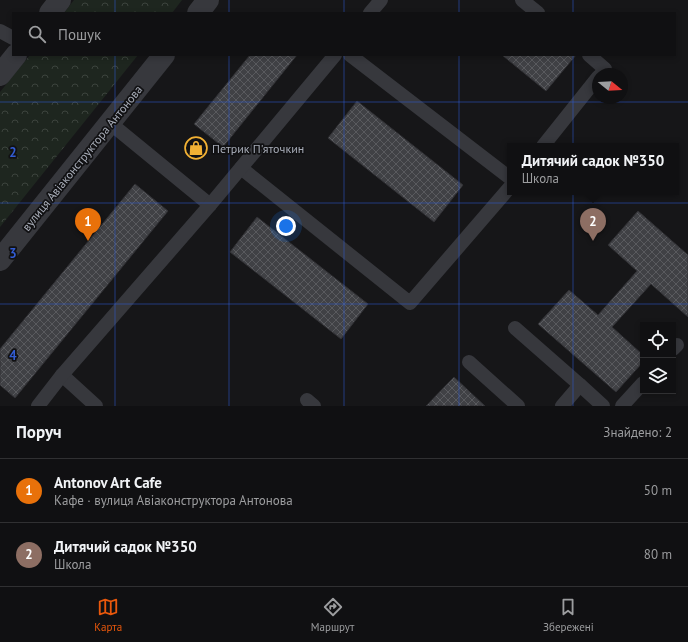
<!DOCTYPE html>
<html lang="uk">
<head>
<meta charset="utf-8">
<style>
	:root { --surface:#101012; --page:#19191b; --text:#f1f3f6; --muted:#9c9d9f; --line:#303032; --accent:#ea580c }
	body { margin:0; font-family:"PT Sans",sans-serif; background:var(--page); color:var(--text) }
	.controls { position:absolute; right:12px; bottom:12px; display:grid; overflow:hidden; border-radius:0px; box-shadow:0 2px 6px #0003 }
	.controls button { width:36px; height:36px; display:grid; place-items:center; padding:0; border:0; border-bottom:1px solid var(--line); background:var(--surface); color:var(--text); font:20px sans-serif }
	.compass { position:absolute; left:592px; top:68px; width:36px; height:36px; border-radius:50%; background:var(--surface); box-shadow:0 2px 6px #0003; rotate:108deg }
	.you { position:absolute; left:286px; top:226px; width:14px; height:14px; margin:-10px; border:3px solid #fff; border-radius:50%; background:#1a73e8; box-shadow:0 0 0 6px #1a73e833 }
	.badge { display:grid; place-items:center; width:26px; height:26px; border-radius:50%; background:var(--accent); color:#fff; font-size:13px; font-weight:700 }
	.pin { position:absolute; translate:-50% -33px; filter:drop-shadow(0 1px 2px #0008) }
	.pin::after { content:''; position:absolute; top:21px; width:14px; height:12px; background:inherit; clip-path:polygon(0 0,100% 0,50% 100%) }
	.popup { position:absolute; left:507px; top:143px; width:172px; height:52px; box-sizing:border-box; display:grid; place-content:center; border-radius:0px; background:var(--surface); filter:drop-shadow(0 1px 3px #0005); font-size:13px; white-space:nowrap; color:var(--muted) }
	.popup b { font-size:15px; color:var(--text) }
	.popup::after { content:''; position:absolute; left:50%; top:100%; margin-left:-8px; border:8px solid transparent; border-top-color:var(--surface) }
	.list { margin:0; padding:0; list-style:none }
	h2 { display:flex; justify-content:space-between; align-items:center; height:52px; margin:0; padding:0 16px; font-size:17px }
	h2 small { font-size:13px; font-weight:400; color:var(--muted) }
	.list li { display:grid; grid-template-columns:26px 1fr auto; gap:12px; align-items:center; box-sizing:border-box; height:64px; padding:0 16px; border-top:1px solid var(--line) }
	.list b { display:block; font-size:15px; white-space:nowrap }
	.list p { margin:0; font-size:13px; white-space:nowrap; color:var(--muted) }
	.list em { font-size:13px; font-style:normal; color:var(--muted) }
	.icon { flex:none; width:22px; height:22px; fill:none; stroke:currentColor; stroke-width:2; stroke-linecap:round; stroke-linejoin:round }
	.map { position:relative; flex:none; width:688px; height:406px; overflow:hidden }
	.search { position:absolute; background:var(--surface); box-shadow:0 2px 6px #0003; left:12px; right:12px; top:12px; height:44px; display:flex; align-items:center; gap:10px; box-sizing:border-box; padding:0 14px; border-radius:0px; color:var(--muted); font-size:15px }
	.sheet { height:180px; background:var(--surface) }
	nav { display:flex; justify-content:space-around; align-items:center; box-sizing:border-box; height:56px; border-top:1px solid var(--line); background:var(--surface); font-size:11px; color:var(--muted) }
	nav a { display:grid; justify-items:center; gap:2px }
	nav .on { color:var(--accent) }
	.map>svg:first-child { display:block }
</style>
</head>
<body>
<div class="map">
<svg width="688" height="406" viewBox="0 0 688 406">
	<defs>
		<pattern id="forest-crowns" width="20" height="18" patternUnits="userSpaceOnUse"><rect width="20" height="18" fill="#1e261f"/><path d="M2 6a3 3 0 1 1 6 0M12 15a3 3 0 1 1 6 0" fill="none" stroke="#3c433d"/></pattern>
		<pattern id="building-cross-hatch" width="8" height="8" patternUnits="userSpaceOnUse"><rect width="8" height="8" fill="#404145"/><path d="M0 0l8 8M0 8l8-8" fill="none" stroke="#595a5e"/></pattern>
	</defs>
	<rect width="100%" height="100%" fill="#161618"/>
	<g fill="url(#forest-crowns)">
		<path d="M74,0H182L172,13H64Z"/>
		<path d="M30,55H138L0,227V92Z"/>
	</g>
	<g fill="url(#building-cross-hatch)" stroke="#303034">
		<path d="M250,55H297L223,147L194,124Z"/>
		<path d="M502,55H576L546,91Z"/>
		<path d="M357,101L463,185L434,222L328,138Z"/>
		<path d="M135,184L168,211L15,398L0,385V349Z"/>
		<path d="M638,211L688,255V317L651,284L612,327L643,355V362L616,392L538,324L569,290L598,315L637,271L608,245Z"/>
		<path d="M257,217L368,304L341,339L230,252Z"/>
		<path d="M454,377L485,406H426Z"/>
	</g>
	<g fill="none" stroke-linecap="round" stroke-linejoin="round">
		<g stroke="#37383d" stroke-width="14">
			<path d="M522,0L538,13"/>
			<path d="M370,13L381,0"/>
			<path d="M0,31L13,38"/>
			<path d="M350,55L510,178"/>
			<path d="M589,55L605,69L601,74"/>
			<path d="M110,123L210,205"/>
			<path d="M543,146L598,77"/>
			<path d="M241,168L410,303L510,187"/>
			<path d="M515,328L580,385L562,406"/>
			<path d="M673,349L677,345"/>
			<path d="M469,362L518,406"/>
			<path d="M62,375L96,406"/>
			<path d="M580,385L603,406"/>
			<path d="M307,400L314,406"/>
			<path d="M38,406L62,375L210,205L335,55"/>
			<path d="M622,406L643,383"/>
		</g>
		<g stroke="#37383d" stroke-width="22">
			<path d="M50,13L60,0"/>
			<path d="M0,75L16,55"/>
		</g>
		<g stroke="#37383d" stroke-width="22">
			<path d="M198,13L208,0"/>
			<path d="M0,260L164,55"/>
		</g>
	</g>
	<path fill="none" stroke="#325cd3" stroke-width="1" stroke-opacity="0.55" d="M115,0V13M229,0V13M344,0V13M459,0V13M573,0V13M115,55V406M229,55V406M344,55V406M459,55V406M573,55V406M0,102H688M0,203H688M0,304H688"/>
	<defs>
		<g id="shop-ring" transform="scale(1.15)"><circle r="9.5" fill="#111113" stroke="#f2b134" stroke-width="1.5"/><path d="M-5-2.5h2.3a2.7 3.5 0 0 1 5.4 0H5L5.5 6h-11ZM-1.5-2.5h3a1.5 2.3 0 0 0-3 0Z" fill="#f2b134"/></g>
	</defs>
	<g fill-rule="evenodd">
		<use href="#shop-ring" x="196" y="148"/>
	</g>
	<g text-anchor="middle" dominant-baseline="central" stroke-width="3.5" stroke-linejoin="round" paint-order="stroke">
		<g font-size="12" fill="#a8adb8" stroke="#111113" text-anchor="start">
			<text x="212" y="148">Петрик П'яточкин</text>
		</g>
		<g font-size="12" fill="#a8adb8" stroke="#111113">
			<text transform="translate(82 158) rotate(-51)">вулиця Авіаконструктора Антонова</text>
		</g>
	</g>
	<g font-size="13" text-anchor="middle" font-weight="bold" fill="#325cd3" stroke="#111113" stroke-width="3.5" stroke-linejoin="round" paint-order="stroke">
		<text x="13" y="157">2</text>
		<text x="13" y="258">3</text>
		<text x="13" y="360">4</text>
	</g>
</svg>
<div class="controls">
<button><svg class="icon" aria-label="locate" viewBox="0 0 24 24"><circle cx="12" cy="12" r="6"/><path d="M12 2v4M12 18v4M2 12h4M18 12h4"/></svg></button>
<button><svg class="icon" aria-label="layers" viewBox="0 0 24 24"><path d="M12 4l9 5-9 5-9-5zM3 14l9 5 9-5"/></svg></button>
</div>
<svg class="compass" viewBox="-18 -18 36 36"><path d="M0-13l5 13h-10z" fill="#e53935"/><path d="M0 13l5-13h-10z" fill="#9c9d9f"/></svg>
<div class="you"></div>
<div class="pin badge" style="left:88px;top:241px;background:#e8710a">1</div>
<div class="pin badge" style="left:593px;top:241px;background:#8d6e63">2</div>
<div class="popup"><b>Дитячий садок №350</b>Школа</div>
<div class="search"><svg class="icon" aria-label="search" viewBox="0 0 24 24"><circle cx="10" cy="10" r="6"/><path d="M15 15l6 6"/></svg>Пошук</div>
</div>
<section class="sheet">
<h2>Поруч<small>Знайдено: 2</small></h2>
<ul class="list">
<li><span class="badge" style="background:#e8710a">1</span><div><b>Antonov Art Cafe</b><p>Кафе · вулиця Авіаконструктора Антонова</p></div><em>50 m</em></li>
<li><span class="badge" style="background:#8d6e63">2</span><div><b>Дитячий садок №350</b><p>Школа</p></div><em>80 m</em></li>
</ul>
</section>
<nav>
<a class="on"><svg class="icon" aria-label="map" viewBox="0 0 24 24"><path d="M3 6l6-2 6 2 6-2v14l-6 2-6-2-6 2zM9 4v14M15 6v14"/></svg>Карта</a>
<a><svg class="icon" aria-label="directions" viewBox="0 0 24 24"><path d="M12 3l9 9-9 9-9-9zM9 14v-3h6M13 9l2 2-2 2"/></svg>Маршрут</a>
<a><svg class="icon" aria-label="saved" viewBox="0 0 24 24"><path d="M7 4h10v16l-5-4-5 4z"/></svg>Збережені</a>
</nav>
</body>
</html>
